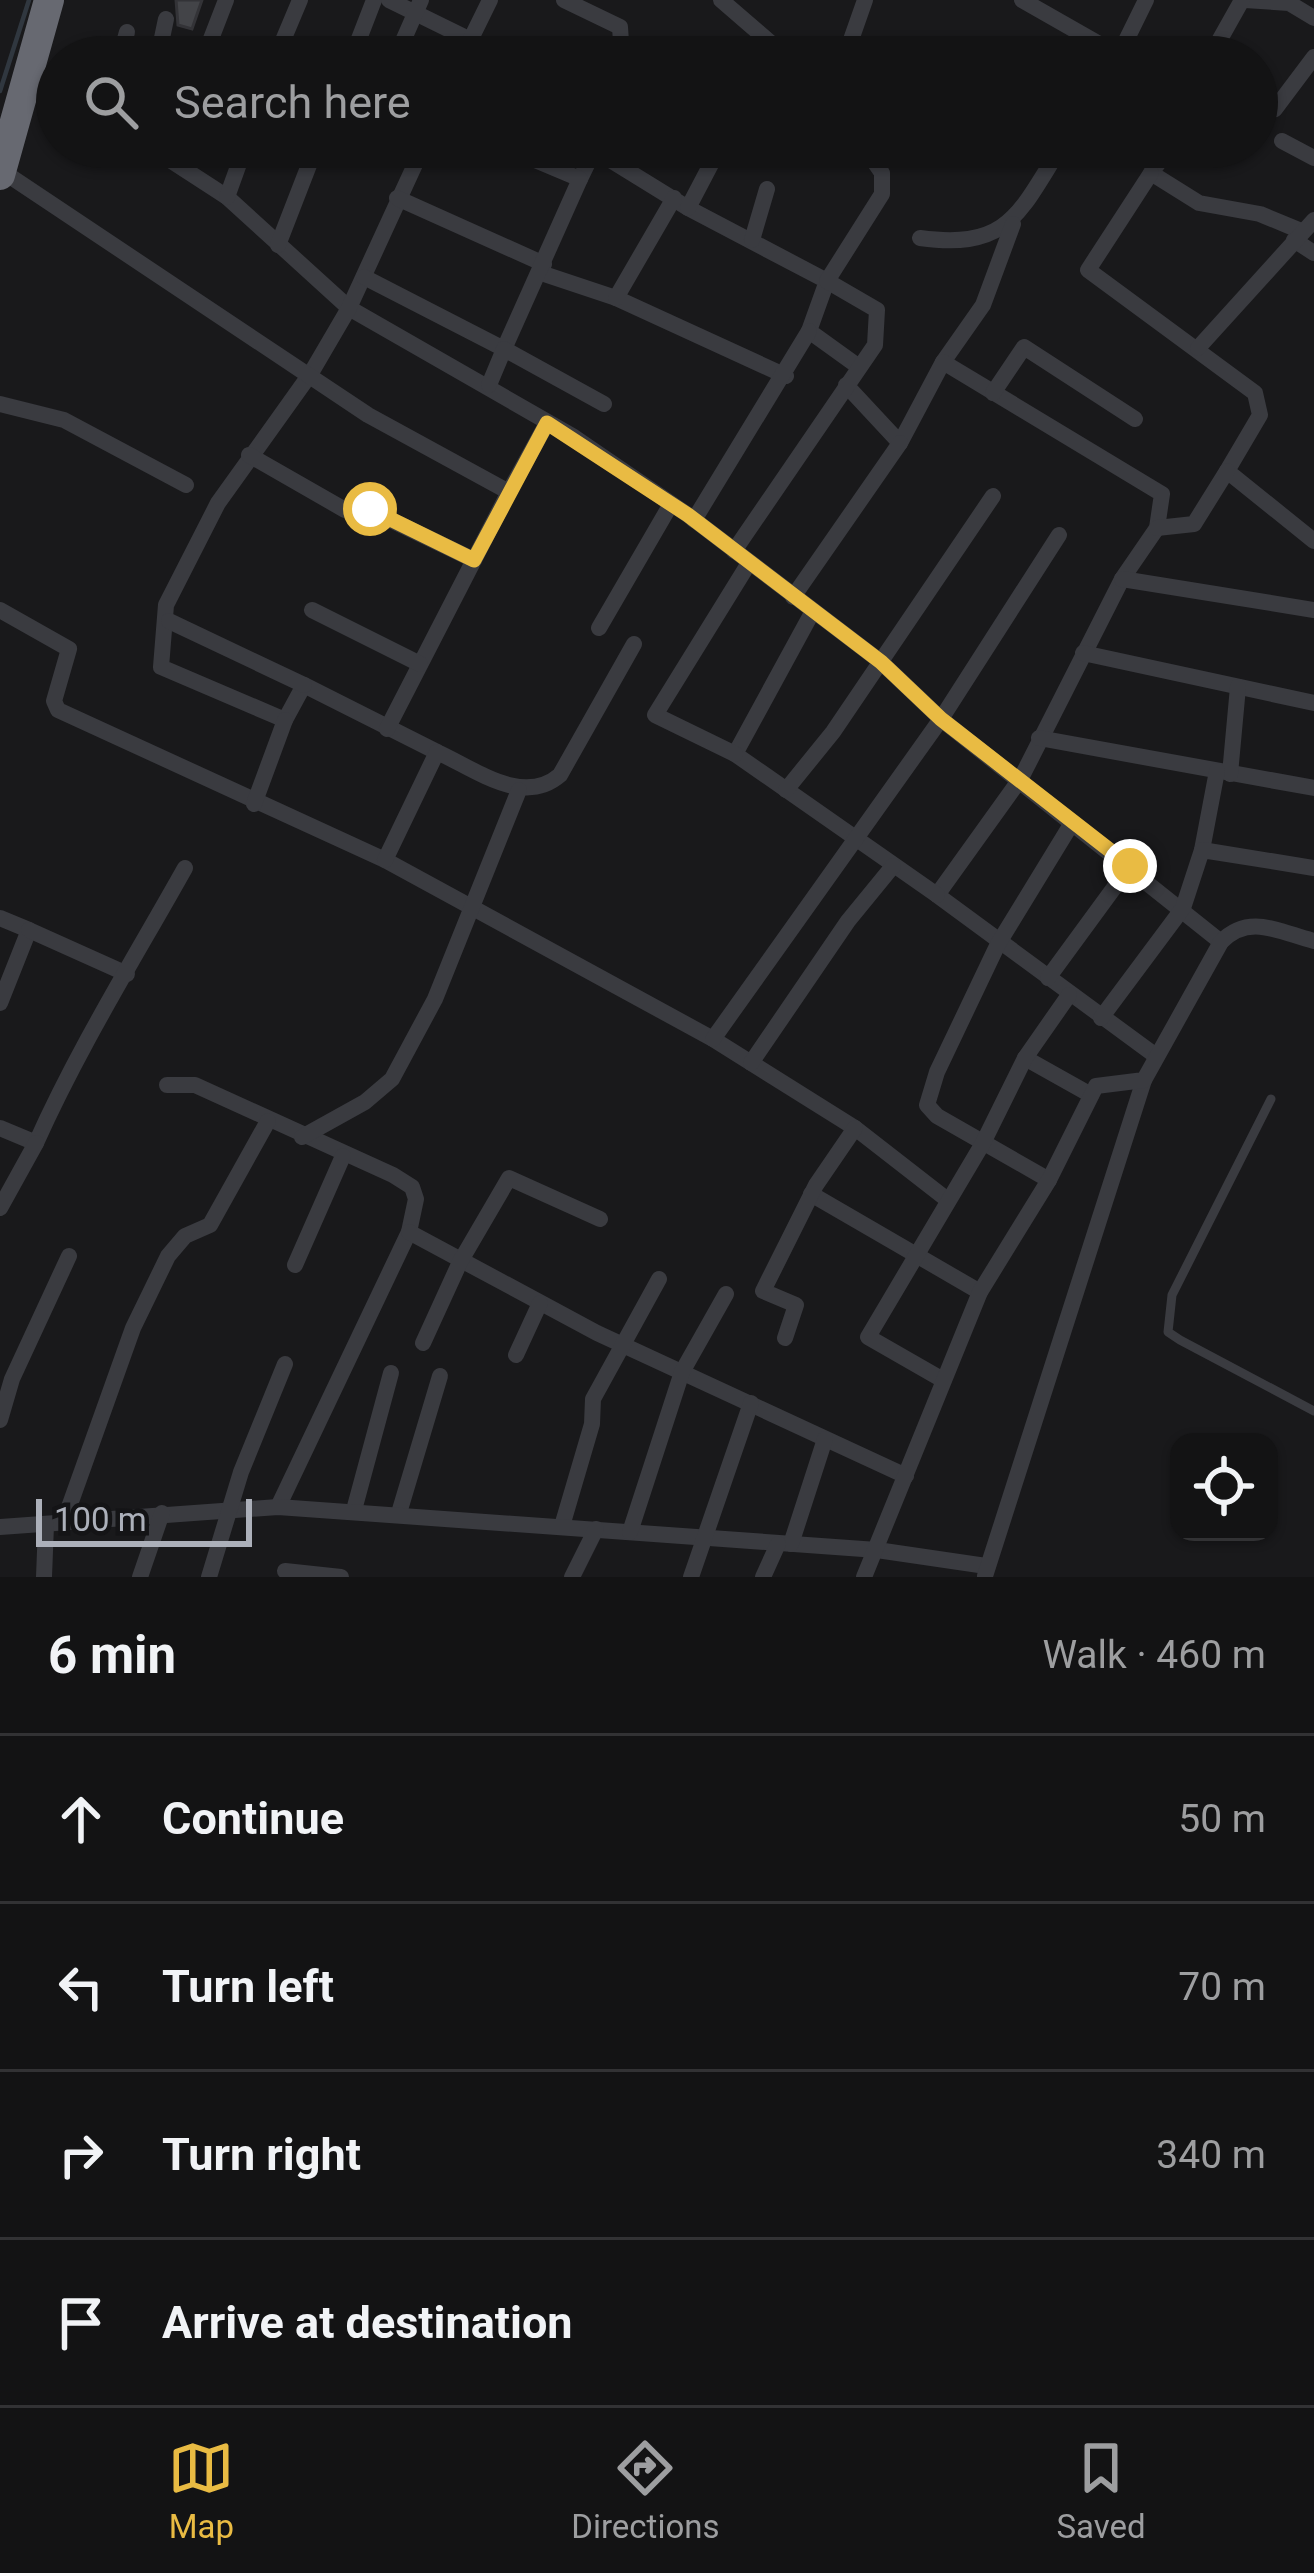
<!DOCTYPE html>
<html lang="en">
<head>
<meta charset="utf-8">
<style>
	:root { --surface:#131314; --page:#1c1c1d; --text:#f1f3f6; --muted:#9d9ea0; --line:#323234; --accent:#e9bb43 }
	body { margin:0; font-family:Roboto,sans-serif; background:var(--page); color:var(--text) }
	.controls { position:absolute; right:36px; bottom:36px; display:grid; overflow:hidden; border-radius:24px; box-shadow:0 3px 9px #0004 }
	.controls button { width:108px; height:108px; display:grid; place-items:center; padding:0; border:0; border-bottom:3px solid var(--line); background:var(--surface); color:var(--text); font:60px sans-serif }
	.scale { position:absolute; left:36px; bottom:30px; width:216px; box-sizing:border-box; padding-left:12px; border:6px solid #acb0ba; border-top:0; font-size:33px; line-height:42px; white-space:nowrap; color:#acb0ba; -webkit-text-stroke:9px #141416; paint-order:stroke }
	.stop { position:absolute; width:36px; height:36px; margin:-27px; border:9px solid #e9bb43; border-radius:50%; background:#fff }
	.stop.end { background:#e9bb43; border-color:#fff; box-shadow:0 3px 12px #0008 }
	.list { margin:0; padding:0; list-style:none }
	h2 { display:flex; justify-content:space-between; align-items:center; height:156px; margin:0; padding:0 48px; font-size:51px }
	h2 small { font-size:39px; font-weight:400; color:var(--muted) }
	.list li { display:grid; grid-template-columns:78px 1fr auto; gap:36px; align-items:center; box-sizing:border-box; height:168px; padding:0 48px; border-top:3px solid var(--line) }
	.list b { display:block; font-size:45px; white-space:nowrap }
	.list em { font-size:39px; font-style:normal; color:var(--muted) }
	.icon { flex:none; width:66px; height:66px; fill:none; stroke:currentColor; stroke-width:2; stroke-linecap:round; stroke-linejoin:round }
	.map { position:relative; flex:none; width:1314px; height:1577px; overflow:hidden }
	.search { position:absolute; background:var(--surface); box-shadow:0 3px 9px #0004; left:36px; right:36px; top:36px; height:132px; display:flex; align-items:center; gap:30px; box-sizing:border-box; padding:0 42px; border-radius:66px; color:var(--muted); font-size:45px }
	.sheet { height:828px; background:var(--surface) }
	nav { display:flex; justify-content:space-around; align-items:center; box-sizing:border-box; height:168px; border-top:3px solid var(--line); background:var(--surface); font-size:33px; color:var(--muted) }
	nav a { display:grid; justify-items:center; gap:6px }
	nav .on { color:var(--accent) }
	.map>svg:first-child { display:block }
</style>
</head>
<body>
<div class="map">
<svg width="1314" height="1577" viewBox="0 0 1314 1577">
	<rect width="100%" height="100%" fill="#19191b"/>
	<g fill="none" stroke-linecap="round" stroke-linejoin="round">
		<path stroke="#30373f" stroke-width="4.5" d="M0,91L29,0"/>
	</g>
	<path fill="#434448" stroke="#333337" stroke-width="3" d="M176,0H202L192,29L178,25Z"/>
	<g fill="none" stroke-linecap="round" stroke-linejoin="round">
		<path stroke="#3a3b40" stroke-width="9" d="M1271,1099L1172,1295L1168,1332L1180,1340L1314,1411"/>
		<g stroke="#3a3b40" stroke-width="16">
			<path d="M389,0L505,57"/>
			<path d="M564,0L620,27L622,57"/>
			<path d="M721,0L787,57"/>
			<path d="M1022,0L1122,57"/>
			<path d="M1245,0L1289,3L1314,18"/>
			<path d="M852,42L877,57"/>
			<path d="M120,57L127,32"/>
			<path d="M158,57L166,19"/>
			<path d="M204,57L226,0"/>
			<path d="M276,57L300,0"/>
			<path d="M352,57L374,0"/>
			<path d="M396,57L421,0"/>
			<path d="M462,57L490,0"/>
			<path d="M845,57L865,0"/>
			<path d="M1118,57L1146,0"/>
			<path d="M1210,57L1242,0"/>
			<path d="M28,83L57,95"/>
			<path d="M1257,101L1275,109L1314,57"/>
			<path d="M1282,141L1314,158"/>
			<path d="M150,147L227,197L349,308L574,437L688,515L881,662L941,719L1221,942"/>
			<path d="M423,147L349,308L311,373L218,503L166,605L161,667L285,720L304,685L437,752"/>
			<path d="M1160,147L1162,158L1151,173L1199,203L1260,214L1301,231"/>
			<path d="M2,171L368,415L509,492L547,423"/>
			<path d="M1151,173L1088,270L1255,393L1260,415L1227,471L1314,541"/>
			<path d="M580,179L594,150L688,208L827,281L809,331L859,367"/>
			<path d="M227,197L245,147"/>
			<path d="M397,198L544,264"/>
			<path d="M688,208L720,147"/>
			<path d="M920,238C1009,250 1019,213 1061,147"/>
			<path d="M752,240L767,189"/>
			<path d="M1294,240L1314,253"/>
			<path d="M278,245L316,147"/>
			<path d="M541,273L616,298L786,376"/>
			<path d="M364,277L504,349L580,179L504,147"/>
			<path d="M616,298L674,198"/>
			<path d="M1198,348L1314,220"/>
			<path d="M943,362L983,305L1013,224"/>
			<path d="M489,385L504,349L604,404"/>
			<path d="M846,385L900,443L943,362L1162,494L1157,528L1122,579L1021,778L937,895L1156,1056"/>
			<path d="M993,393L1024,347L1135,419"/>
			<path d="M0,404L64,420L186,485"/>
			<path d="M249,455L345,510H370L474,560L387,729"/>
			<path d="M694,520L809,331"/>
			<path d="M1157,528L1194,524L1227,471"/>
			<path d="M734,551L875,345L877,310L827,281L882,194V173L864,147"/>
			<path d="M474,560L509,492"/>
			<path d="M1122,579L1314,610"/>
			<path d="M793,597L900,443"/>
			<path d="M0,610L69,649L54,701L58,710L385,860L713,1039L855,1128L945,1198"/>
			<path d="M312,610L420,664"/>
			<path d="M813,611L735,754L937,895"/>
			<path d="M169,621L304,685"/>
			<path d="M599,628L671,504"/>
			<path d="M1083,653L1314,703"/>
			<path d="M1039,738L1314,788"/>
			<path d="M735,754L655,715L749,563"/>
			<path d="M1230,774L1238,687"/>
			<path d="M786,790L833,732L993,496"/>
			<path d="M254,804L285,720"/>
			<path d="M1202,850L1217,771"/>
			<path d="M385,860L437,752C475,769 523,807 560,775L634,644"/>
			<path d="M0,918L29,930L0,1003"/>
			<path d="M29,930L127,974"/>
			<path d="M1048,978L1130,866"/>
			<path d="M1101,1018L1183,908L1202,850L1314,868"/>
			<path d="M713,1039L941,719L1059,535"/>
			<path d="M1025,1058L1091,1095"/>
			<path d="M751,1063L848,921L893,866"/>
			<path d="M167,1085H195L393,1175L412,1187L416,1199L409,1232L278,1507"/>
			<path d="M0,1128L36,1143C79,1047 134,959 185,868"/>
			<path d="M302,1137L365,1102L392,1079L435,999L519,790"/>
			<path d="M1049,1180L937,1116L927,1105L937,1072L998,944L1072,823"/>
			<path d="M811,1194L980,1292"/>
			<path d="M0,1208L36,1143"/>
			<path d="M409,1232L597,1333L906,1476"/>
			<path d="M295,1265L343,1156"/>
			<path d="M785,1338L796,1305L763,1291L816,1185L855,1128"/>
			<path d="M423,1343L460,1262L509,1178L600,1219"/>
			<path d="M516,1355L540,1303"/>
			<path d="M943,1380L868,1337L983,1143L1025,1058L1069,995"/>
			<path d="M0,1420L12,1379L69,1256"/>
			<path d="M354,1510L391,1373"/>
			<path d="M399,1513L440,1376"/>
			<path d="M63,1524L133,1328L168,1256L185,1236L210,1225L268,1121"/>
			<path d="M562,1526L592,1424L593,1399L659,1279"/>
			<path d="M0,1527L278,1507L877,1550L986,1566"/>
			<path d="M630,1532L682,1372L726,1294"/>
			<path d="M791,1544L825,1439"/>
			<path d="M285,1571L341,1577"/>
			<path d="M985,1576L1144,1080"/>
			<path d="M44,1577L46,1525"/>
			<path d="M140,1577L162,1513"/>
			<path d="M209,1577L241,1472L285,1364"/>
			<path d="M572,1577L596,1529"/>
			<path d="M691,1577L751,1403"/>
			<path d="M763,1577L778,1544"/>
			<path d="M864,1577L980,1292L1049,1180L1096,1086L1144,1080L1221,942C1249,913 1279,932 1314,941"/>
		</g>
		<path stroke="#676971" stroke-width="30" d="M0,175L49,0"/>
	</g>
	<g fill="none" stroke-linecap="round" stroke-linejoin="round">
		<path stroke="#e9bb43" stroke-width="15" d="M370,509L474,560L547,423L688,515L881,662L941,719L1130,866"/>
	</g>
</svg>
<div class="controls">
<button><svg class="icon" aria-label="locate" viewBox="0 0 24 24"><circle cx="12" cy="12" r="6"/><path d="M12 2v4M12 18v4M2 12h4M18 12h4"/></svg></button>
</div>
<div class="scale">100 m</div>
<div class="stop" style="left:370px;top:509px"></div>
<div class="stop end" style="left:1130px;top:866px"></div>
<div class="search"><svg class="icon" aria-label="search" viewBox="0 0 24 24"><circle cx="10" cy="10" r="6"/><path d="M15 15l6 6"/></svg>Search here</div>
</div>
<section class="sheet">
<h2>6 min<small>Walk · 460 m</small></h2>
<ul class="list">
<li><svg class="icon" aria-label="ahead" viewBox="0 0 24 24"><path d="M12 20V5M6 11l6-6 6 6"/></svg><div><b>Continue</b></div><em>50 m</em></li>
<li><svg class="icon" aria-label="left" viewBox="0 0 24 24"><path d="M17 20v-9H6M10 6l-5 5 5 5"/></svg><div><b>Turn left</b></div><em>70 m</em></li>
<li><svg class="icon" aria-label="right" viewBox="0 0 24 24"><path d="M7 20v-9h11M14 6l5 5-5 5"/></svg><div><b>Turn right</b></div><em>340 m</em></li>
<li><svg class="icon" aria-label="arrive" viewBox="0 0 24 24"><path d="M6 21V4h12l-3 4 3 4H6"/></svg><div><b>Arrive at destination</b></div></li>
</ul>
</section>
<nav>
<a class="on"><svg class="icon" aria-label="map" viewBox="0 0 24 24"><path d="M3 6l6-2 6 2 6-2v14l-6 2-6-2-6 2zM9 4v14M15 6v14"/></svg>Map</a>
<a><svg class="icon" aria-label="directions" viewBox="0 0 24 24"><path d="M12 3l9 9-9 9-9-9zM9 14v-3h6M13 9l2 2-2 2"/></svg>Directions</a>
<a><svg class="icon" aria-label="saved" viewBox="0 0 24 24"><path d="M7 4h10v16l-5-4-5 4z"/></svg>Saved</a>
</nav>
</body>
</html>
